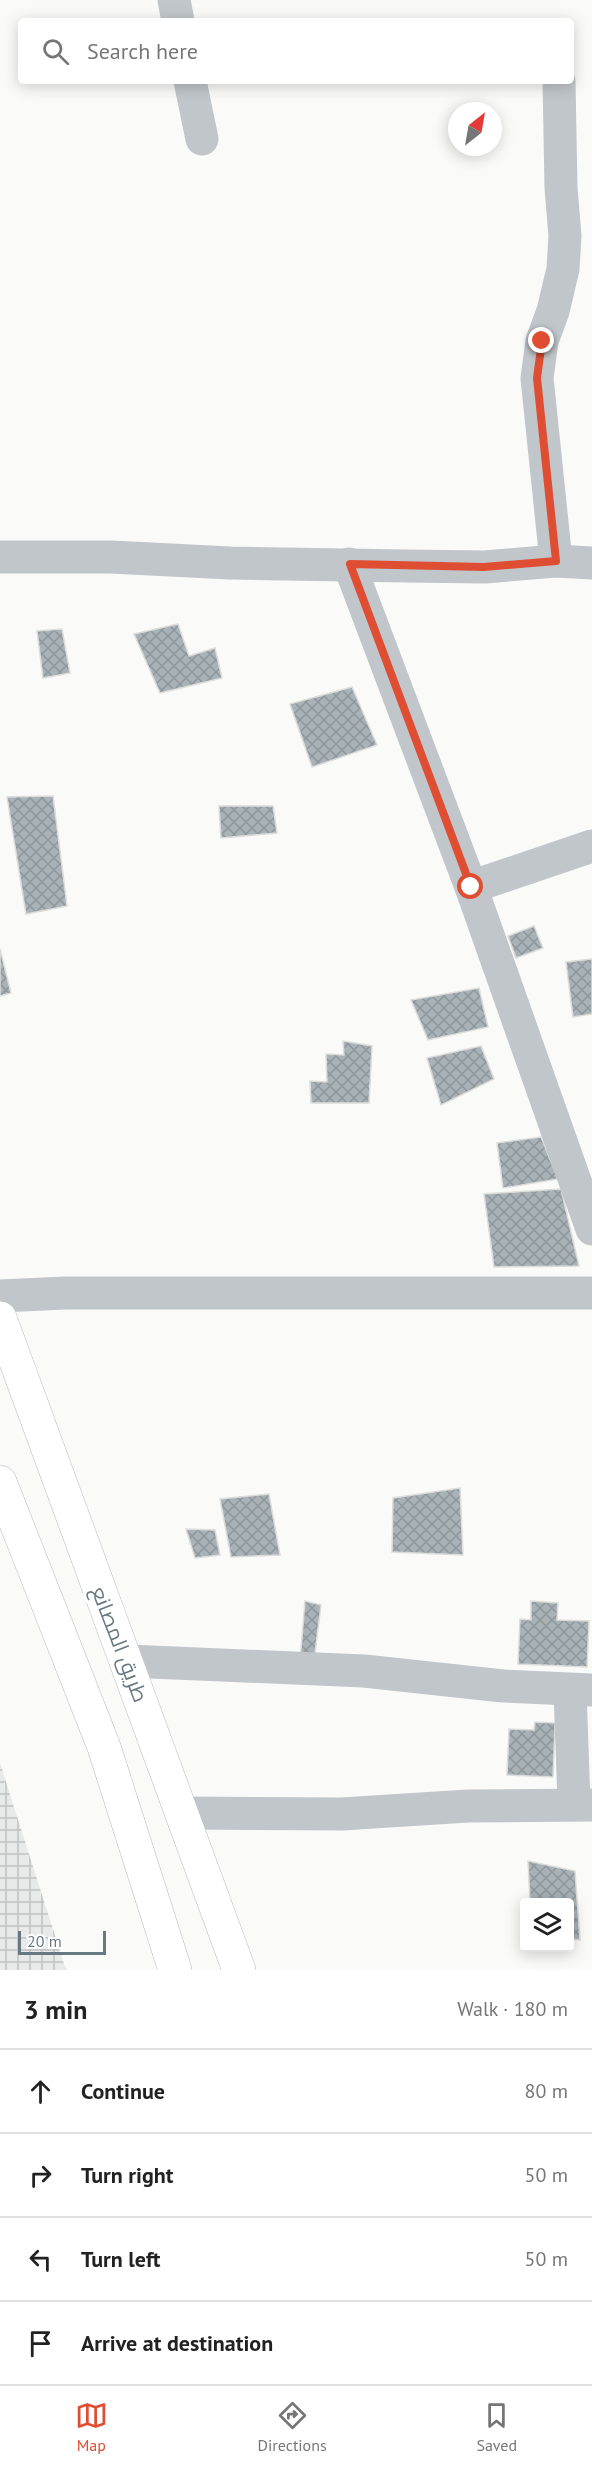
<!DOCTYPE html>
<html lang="en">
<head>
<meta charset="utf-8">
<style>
	:root { --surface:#fff; --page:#f6f6f6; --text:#222; --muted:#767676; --line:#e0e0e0; --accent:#df4e33 }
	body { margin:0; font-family:"PT Sans",Cairo,sans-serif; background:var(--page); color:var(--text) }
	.controls { position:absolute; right:18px; bottom:18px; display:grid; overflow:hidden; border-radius:6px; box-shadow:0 3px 15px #0003 }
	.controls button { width:54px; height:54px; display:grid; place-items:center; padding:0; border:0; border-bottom:2px solid var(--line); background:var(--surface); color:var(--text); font:30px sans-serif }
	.compass { position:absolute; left:448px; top:102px; width:54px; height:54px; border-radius:50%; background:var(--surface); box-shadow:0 3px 15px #0003; rotate:31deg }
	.scale { position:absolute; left:18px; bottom:15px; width:88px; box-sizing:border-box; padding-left:6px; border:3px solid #667882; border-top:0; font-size:16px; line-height:21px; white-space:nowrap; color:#667882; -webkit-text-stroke:4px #fff; paint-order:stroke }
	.stop { position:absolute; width:18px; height:18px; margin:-14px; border:4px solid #df4e33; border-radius:50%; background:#fff }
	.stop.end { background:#df4e33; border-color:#fff; box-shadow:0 2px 6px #0008 }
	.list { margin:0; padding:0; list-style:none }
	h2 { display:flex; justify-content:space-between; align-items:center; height:78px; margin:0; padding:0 24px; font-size:26px }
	h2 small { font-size:20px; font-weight:400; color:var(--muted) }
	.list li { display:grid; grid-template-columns:39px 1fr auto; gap:18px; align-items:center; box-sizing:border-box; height:84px; padding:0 24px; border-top:2px solid var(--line) }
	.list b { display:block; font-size:22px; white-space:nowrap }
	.list em { font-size:20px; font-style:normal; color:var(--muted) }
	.icon { flex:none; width:33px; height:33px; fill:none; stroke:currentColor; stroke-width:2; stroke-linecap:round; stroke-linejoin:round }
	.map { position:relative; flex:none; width:592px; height:1970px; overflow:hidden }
	.search { position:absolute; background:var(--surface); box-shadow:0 3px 15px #0003; left:18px; right:18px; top:18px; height:66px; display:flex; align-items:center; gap:15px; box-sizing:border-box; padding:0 21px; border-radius:6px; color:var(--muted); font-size:22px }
	.sheet { height:414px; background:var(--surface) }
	nav { display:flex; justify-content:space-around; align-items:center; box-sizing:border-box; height:84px; border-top:2px solid var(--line); background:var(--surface); font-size:16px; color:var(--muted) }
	nav a { display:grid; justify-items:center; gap:3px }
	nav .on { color:var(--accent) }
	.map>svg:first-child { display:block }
</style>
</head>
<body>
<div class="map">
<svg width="592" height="1970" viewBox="0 0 592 1970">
	<defs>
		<pattern id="industrial-grid" width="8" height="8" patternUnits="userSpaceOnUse" patternTransform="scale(1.5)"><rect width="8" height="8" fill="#e8eae9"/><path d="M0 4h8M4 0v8" fill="none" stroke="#c0c2c2"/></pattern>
		<pattern id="building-cross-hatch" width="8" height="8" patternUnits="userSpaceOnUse" patternTransform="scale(1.5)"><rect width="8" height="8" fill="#a8b2b7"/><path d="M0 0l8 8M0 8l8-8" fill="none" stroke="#8d969a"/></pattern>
	</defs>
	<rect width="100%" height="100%" fill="#fafaf8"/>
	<path fill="url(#industrial-grid)" d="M0,1763L66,1970H0Z"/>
	<g fill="url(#building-cross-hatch)" stroke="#dcdcda" stroke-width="1.5">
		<path d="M178,624L189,656L215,648L222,678L160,693L134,634Z"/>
		<path d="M62,629L70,673L43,678L37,631Z"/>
		<path d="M352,687L377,745L312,767L290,704Z"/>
		<path d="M53,796L67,906L26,914L7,797Z"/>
		<path d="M219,806H273L277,833L221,838Z"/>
		<path d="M534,926L543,948L516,958L508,936Z"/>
		<path d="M0,949L11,993L0,996Z"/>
		<path d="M592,959V1014L573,1017L566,962Z"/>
		<path d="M479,988L488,1027L428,1040L411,1000Z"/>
		<path d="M343,1041L372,1046L369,1103H311L310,1081L327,1082L326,1054L344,1055Z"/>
		<path d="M481,1046L494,1079L441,1105L427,1058Z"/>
		<path d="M541,1137L558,1179L503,1188L497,1143Z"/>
		<path d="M561,1189L579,1266L494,1267L484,1194Z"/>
		<path d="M460,1488L463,1555L392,1552L393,1498Z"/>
		<path d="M269,1494L280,1555L231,1557L220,1499Z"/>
		<path d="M186,1529L215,1530L220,1555L195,1558Z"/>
		<path d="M305,1601L321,1605L314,1661H300Z"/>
		<path d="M531,1601L558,1603L557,1620L589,1621L587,1667L518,1664L520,1619L531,1620Z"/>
		<path d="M535,1722L555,1723L553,1777L507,1775L509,1729L534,1730Z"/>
		<path d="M528,1861L575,1871L580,1940L570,1939V1902H530Z"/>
	</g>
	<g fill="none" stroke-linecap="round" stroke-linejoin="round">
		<g stroke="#b5bbbe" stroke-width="34">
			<g id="major">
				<path d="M0,1318C78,1536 161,1752 239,1970"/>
				<path d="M0,1482L104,1747L175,1970"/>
			</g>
		</g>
		<g stroke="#c1c6ca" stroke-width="33">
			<path d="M174,0L178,21"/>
			<path d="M190,81L202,139"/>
			<path d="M0,557H111L230,563L406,566L485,567L556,561L592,563"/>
			<path d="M556,561L537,378L542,341L553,311L563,269L565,236L561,188L559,81"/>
			<path d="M349,564L471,887L592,1229"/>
			<path d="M471,887L592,846"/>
			<path d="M0,1296L65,1293H592"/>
			<path d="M128,1661L364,1671L503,1686L592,1690"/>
			<path d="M570,1690L574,1803"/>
			<path d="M183,1813L342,1814L468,1806L592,1805"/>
		</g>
		<use href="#major" stroke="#fff" stroke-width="33"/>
	</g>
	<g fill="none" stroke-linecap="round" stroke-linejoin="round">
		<path stroke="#df4e33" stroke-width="8" d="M471,887L350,564L484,567L556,561L537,378L542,341"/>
	</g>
	<g text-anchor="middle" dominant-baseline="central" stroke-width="6" stroke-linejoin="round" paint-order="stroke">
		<g font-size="21" fill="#667882" stroke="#fff">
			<text transform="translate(120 1644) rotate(69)">طريق المصانع</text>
		</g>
	</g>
</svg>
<div class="controls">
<button><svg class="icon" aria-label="layers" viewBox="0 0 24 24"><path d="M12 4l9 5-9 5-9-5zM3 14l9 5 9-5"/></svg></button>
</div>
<svg class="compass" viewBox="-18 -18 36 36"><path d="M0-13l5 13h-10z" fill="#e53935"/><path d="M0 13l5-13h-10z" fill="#767676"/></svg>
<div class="scale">20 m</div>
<div class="stop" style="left:471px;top:887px"></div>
<div class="stop end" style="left:542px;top:341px"></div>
<div class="search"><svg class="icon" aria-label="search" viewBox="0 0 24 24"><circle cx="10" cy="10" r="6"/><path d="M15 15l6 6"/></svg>Search here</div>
</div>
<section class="sheet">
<h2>3 min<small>Walk · 180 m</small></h2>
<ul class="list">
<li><svg class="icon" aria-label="ahead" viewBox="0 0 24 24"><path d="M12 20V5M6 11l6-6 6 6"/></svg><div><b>Continue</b></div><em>80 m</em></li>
<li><svg class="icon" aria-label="right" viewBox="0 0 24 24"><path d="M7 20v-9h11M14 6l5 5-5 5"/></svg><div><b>Turn right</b></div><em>50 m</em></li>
<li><svg class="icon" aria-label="left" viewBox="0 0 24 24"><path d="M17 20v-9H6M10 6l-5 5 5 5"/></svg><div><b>Turn left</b></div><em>50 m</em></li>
<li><svg class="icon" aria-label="arrive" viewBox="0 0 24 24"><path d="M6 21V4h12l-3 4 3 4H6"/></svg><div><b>Arrive at destination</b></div></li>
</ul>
</section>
<nav>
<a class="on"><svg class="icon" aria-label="map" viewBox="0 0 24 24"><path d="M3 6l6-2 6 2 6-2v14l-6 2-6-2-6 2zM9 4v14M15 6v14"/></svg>Map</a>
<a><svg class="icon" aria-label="directions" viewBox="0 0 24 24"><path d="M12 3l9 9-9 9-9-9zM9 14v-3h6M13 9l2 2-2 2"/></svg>Directions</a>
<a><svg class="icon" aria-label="saved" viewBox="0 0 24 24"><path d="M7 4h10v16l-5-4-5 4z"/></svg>Saved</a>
</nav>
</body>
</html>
